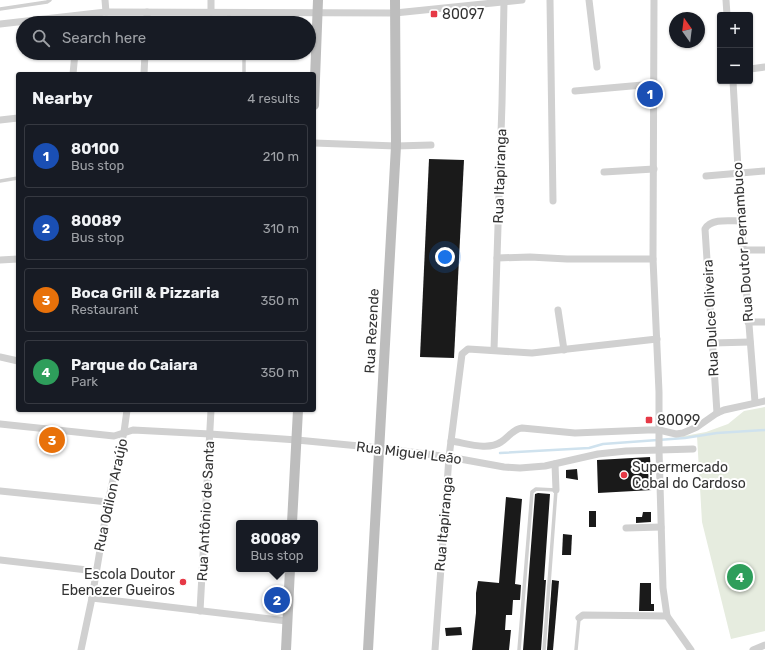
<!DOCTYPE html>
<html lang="en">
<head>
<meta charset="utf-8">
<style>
	:root { --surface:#171b24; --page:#242831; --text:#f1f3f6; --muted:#9ea1a6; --line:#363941; --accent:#e63946 }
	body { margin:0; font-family:Rubik,sans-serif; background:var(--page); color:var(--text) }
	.controls { position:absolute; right:12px; top:12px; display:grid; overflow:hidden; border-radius:4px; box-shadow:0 1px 3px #0004 }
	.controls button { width:36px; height:36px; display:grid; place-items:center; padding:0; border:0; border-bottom:1px solid var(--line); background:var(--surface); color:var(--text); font:20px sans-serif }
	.compass { position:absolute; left:669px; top:12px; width:36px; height:36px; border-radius:50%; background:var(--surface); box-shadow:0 1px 3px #0004; rotate:346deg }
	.you { position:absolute; left:445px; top:257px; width:14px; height:14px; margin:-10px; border:3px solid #fff; border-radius:50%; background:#1a73e8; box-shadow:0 0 0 6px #1a73e833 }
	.badge { display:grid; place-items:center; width:26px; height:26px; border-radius:50%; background:var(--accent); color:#fff; font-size:13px; font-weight:700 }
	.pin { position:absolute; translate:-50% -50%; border:2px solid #fff; box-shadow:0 1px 4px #0006 }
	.popup { position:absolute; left:236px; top:520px; width:82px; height:52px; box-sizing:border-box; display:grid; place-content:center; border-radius:4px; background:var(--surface); filter:drop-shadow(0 1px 3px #0005); font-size:13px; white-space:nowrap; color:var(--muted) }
	.popup b { font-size:15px; color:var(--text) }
	.popup::after { content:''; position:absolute; left:50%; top:100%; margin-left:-8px; border:8px solid transparent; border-top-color:var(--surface) }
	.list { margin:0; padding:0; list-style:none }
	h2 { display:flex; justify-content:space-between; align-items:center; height:52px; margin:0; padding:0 16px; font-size:17px }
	h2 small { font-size:13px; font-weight:400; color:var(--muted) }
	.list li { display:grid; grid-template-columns:26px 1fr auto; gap:12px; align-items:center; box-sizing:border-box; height:64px; margin:0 8px 8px; padding:0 8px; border:1px solid var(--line); border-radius:4px }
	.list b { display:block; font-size:15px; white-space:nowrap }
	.list p { margin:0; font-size:13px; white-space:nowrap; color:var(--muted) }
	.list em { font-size:13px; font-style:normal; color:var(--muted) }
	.icon { flex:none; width:22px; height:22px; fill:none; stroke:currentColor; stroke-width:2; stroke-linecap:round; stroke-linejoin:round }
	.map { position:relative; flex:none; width:765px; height:650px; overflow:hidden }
	.search { position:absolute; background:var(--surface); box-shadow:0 1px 3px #0004; left:16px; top:16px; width:300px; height:44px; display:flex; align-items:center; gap:10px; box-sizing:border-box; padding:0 14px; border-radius:22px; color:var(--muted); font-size:15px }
	.panel { position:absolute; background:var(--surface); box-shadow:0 1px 3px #0004; left:16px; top:72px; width:300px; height:340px; border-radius:4px }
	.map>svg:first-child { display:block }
</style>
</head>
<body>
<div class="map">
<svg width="765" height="650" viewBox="0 0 765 650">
	<rect width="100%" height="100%" fill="#fff"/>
	<path fill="#e6ecdf" d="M765,407V631L731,639L702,522L697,436L668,439L706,432L728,424L744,411Z"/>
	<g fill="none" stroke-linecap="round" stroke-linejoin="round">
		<path stroke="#cfe2ee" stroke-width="2.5" d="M500,453L589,448L603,444L685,438L717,433L765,430"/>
	</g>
	<g fill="#1a1a1a">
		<path d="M429,159L464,160L454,358L420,357Z"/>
		<path d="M650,457L652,490L598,493L597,460Z"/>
		<path d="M577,469L578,480L566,478V470Z"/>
		<path d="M538,493L550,494L544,580H546L541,650H523L535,494Z"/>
		<path d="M506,497L522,499L515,584L521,585L520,600H513L512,615H506L505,630H511L509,650H472L476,613V593L478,581L499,583Z"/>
		<rect x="589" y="511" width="7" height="16"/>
		<path d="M643,512H651V522L636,523V517H642Z"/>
		<path d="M563,534L572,535L571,555H562Z"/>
		<path d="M552,580L559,581L553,650H547Z"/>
		<path d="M640,583H651V604H654V611H639Z"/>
		<path d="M461,627L462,635L446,636L445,628Z"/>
	</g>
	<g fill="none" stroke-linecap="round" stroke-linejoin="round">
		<g stroke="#d0d0d0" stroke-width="3.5">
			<path d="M0,9L47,2L50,0"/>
			<path d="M228,12L231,23"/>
			<path d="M244,53V74"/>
			<path d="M0,181L18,178"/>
			<path d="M519,650L532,492L536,489L556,490L544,650"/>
			<path d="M576,650L579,618"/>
		</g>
		<g stroke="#d0d0d0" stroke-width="7">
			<path d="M105,0L106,12"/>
			<path d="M550,0L553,201"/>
			<path d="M589,0L597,67"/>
			<path d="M654,0L653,259L659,392V450L663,588L667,616L691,650"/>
			<path d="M726,0L727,15"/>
			<path d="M211,12V0"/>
			<path d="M147,23V12"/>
			<path d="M0,24L106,12L395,13L522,0"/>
			<path d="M750,69L765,67"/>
			<path d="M73,74L75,53"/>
			<path d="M144,74L145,53"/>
			<path d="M733,81L741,221L755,402"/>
			<path d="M575,91L654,84"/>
			<path d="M0,120L18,118"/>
			<path d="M314,143L396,146L431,145"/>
			<path d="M604,172L654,169"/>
			<path d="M706,176L765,171"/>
			<path d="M744,250H765"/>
			<path d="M497,258L530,257L567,259H653"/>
			<path d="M0,260L18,259"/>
			<path d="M558,310L564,350"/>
			<path d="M748,322H765"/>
			<path d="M713,343L750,342"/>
			<path d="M494,350L502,103L504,2"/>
			<path d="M0,357L18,361"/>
			<path d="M717,413L705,229C711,218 730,221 741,221"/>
			<path d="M0,424L114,436L133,430L210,434L297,440L380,448L449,457L504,467L520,468L545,466L598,454L626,451L693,449"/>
			<path d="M451,441C466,443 488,451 501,442C509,437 513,429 522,428L575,433L648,430H659L676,434L683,433L697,427L717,413L724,410L765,401"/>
			<path d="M555,464L556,490"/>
			<path d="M0,491L108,502"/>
			<path d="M626,528L661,527"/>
			<path d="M0,560L96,571"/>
			<path d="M92,598L287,621"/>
			<path d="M200,611L211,410"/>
			<path d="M579,618L583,615L667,616"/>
			<path d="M81,650L92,598L108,502L124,432L127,410"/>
			<path d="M435,650L449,457L462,354L468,349L532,353L657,339"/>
			<path d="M753,650L765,645"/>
		</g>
		<g stroke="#bdbdbd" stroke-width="10">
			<path d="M314,105L318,0"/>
			<path d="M292,523L298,410"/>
			<path d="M286,650L290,569"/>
			<path d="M368,650L396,146L395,0"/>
		</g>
	</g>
	<g fill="#e63946" stroke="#fff" stroke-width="1.5">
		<rect x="430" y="10" width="8" height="8" rx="2"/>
		<rect x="645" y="416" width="8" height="8" rx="2"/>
		<circle cx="624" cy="475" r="4"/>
		<circle cx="183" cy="582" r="4"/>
	</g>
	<g text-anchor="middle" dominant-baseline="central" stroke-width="4" stroke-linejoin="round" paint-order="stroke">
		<g font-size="14" fill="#333" stroke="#fff" text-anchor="start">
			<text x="442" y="14">80097</text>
			<text x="657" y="420">80099</text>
			<text x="632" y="467">Supermercado<tspan x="632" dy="16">Cobal do Cardoso</tspan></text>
			<text x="175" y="574" text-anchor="end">Escola Doutor<tspan x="175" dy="16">Ebenezer Gueiros</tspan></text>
		</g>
		<g font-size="14" fill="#333" stroke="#fff">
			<text transform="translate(500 176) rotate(-88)">Rua Itapiranga</text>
			<text transform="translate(743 242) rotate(-94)">Rua Doutor Pernambuco</text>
			<text transform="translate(711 318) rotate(-93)">Rua Dulce Oliveira</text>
			<text transform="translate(372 331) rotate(-87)">Rua Rezende</text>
			<text transform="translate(409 453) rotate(7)">Rua Miguel Leão</text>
			<text transform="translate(111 495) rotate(-78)">Rua Odilon Araújo</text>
			<text transform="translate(206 511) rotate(-87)">Rua Antônio de Santa</text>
			<text transform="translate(444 524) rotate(-85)">Rua Itapiranga</text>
		</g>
	</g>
</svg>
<div class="controls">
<button>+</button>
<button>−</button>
</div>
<svg class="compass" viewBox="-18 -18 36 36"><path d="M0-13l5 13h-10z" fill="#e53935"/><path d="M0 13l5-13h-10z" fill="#9ea1a6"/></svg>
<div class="you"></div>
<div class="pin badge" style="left:650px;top:94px;background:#1a4fb4">1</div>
<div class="pin badge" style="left:277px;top:600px;background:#1a4fb4">2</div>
<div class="popup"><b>80089</b>Bus stop</div>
<div class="pin badge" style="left:52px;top:440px;background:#e8710a">3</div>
<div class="pin badge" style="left:740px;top:577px;background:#2e9e5b">4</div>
<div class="search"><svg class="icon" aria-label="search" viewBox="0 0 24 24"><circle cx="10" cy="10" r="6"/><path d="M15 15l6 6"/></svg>Search here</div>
<section class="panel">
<h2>Nearby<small>4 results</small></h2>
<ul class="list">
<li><span class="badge" style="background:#1a4fb4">1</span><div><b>80100</b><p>Bus stop</p></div><em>210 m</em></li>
<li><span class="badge" style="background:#1a4fb4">2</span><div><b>80089</b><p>Bus stop</p></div><em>310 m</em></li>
<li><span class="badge" style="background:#e8710a">3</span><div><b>Boca Grill &amp; Pizzaria</b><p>Restaurant</p></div><em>350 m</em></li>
<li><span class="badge" style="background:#2e9e5b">4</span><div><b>Parque do Caiara</b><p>Park</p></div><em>350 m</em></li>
</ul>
</section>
</div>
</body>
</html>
